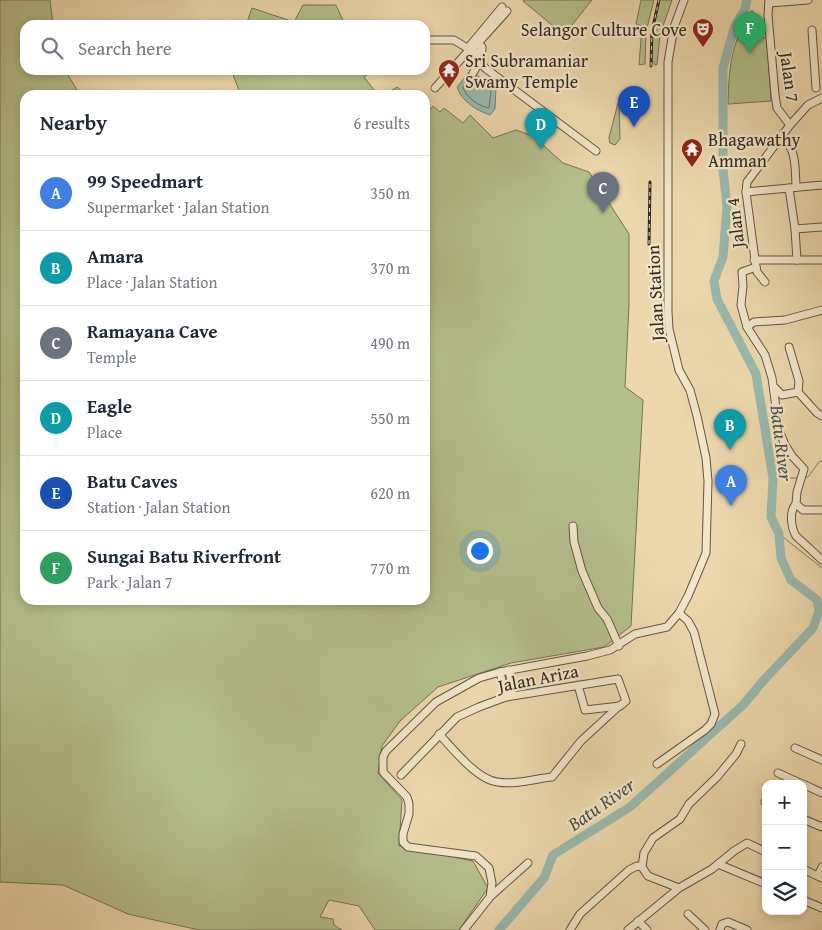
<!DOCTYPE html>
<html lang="en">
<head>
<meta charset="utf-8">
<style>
	:root { --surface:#fff; --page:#f2f2f3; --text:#1f2937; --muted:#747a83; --line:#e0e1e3; --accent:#8f2418 }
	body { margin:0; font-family:"Gentium Book Plus",serif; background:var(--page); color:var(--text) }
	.controls { position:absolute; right:15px; bottom:15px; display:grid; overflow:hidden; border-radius:10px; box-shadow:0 2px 8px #0003 }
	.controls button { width:45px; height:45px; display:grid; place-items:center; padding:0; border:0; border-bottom:1px solid var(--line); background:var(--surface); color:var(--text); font:25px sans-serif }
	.you { position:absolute; left:479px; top:550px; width:18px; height:18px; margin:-12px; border:4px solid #fff; border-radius:50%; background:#1a73e8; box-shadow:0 0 0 8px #1a73e833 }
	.badge { display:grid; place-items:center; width:32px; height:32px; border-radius:50%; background:var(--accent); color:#fff; font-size:16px; font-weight:700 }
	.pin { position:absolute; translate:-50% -41px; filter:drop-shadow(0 1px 2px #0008) }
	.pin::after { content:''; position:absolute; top:26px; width:18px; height:15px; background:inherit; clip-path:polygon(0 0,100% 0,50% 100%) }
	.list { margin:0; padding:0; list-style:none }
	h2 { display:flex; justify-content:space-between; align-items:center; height:65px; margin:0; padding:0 20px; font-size:21px }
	h2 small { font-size:16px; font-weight:400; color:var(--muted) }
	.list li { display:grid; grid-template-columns:32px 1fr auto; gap:15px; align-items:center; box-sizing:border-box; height:75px; padding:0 20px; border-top:1px solid var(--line) }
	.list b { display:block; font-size:19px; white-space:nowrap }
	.list p { margin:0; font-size:16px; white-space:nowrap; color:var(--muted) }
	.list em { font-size:16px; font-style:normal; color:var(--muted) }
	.icon { flex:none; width:28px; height:28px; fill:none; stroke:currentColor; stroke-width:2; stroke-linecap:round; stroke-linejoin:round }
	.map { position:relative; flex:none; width:822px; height:930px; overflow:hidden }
	.search { position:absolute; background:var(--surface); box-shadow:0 2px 8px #0003; left:20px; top:20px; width:410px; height:55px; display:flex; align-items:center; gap:12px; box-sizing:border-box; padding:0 18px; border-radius:15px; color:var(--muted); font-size:19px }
	.panel { position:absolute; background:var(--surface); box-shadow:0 2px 8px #0003; left:20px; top:90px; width:410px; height:515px; border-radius:15px }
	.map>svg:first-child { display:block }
</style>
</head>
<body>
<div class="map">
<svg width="822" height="930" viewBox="0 0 822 930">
	<rect width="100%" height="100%" fill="#edd8ad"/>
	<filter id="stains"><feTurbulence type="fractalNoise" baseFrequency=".004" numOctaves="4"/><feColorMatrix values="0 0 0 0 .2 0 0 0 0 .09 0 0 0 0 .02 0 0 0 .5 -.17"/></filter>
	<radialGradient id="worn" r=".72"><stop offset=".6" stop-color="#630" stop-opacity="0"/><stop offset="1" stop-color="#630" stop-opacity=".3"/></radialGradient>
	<g fill="#b5bf8c" stroke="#747456">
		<path d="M0,0H50L53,25H25V70H65L80,95H25V600H425V115L433,106L440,112L444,108L463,123L470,115L493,138L516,130L533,136L563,163L589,172L629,234V305L625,387L643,400L631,626L604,647L511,663L438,687L400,721L382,746L378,773L402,800L399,846L473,861L488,888L459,930H375L359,906L329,900L320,917L333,919L334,925L342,930H199L128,914L63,885L0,882Z"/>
		<path d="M524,0H592L564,35L523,1Z"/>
		<path d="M641,0H654L646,32L645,64L639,65L642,26L636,24Z"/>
		<path d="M660,0H672L660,35L657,65H655L654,62H651C651,41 652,20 660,0Z"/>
		<path d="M303,5H336L345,25H246L252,8L294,22Z"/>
		<path d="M751,11H753V37L767,38L771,101L728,104C729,66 731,44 751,11Z"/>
		<path d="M231,70H370L371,72L364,77L378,95H241Z"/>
		<path d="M397,87L407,95H384Z"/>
		<path d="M619,99L620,139L615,145L610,143L609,138Z"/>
	</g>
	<path fill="#99b9ae" stroke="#708075" d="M470,71L496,88L495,109L490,115C476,110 462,102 457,87Z"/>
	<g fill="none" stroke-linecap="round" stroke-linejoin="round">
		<path stroke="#667267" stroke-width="1" d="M469,79H472L491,91L489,108C480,107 465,97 463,87Z"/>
		<g stroke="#708075" stroke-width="1">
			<path d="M805,477H808L819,462L822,461"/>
			<path d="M773,478H799"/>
			<path d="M779,534L822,568"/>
		</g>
		<path stroke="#99b9ae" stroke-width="9" d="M499,930L544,878L553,855L630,807L743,705L763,681L813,628L819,611L817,600L791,580L781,558L779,534L771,517L773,478L756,374L717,299L714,281L723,257L727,206L723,169V68L734,28L745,9L747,0"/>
		<g stroke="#625643" stroke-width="9">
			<g id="minor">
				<path d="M769,0L768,15L775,95L777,108L790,125"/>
				<path d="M769,3L808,0"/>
				<path d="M812,30L816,88"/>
				<path d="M425,40H454L477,54L482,50V47L478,43"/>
				<path d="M468,48L502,7"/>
				<path d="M468,51L479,60L485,68L596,151"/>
				<path d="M471,51L507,11"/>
				<path d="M473,73L480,61"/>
				<path d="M435,88L470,49"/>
				<path d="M782,137C797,149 795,169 796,187"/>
				<path d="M789,188L795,229L797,260"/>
				<path d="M746,192L822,185"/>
				<path d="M795,229L822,227"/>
				<path d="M754,260H822"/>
				<path d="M756,267L742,272L743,286L741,305L747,327L765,355L772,378L779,430L785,445L792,456L804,469L797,492L796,504L803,510H822"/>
				<path d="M765,282L757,272L756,267L746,192L747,182L790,125L808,105L822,98"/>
				<path d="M747,327L754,322L785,320L822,310"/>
				<path d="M789,347L799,381L798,392"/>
				<path d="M775,388L782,395L798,392L817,413L822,416"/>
				<path d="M796,504C789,511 791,528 796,536L822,560"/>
				<path d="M573,526L574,542L582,571L598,608L607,619L619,646"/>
				<path d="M509,670L513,695"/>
				<path d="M500,672L506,697"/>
				<path d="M439,734C452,748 472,773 490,780C508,787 533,779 552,777L581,741L619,706"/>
				<path d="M795,748L822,760"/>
				<path d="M657,764L705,730L711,724L715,714L694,632L688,621L679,613"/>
				<path d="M778,773L802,784"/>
				<path d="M401,775L457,717L479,707L506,697L618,679L626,701L620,706L585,710L578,685"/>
				<path d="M803,784L822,793"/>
				<path d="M765,802L766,803"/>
				<path d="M803,819L822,827"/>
				<path d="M718,864L766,884"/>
				<path d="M642,867L644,853L653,838L680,819L689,804L717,777L736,754L741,744"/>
				<path d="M803,869L822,878"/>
				<path d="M818,876L822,867"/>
				<path d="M491,896L528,863"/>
				<path d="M803,900L822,908"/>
				<path d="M688,914L705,930"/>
				<path d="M638,921L647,930"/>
				<path d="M464,930L490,897L492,883L489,868L476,856L408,847L403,842V834L409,814V804L407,797L383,772V757L386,751L436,702L479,678L500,672L587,656L610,650L635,634L667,627L679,613L688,596L706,553L708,481L706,458L697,416L690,390L679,370L669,329L668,312V62L674,27L684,0"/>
				<path d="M570,930L580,914L629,870L637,866L642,867L648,876L679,888"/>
				<path d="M628,930L679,888L712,869L734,851L747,843L766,852"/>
				<path d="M720,930L722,924L728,922L747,930"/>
			</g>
		</g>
		<use href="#minor" stroke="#f3e6ca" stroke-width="7"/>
		<g stroke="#332a20" stroke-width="3">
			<g id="rail">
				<path d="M651,66L652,31L659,0"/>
				<path d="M649,244L650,182"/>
			</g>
		</g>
		<use href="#rail" stroke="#f3e6ca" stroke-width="1" stroke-dasharray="4" stroke-linecap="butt"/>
	</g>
	<defs>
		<g id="theatre-pin" transform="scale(1.125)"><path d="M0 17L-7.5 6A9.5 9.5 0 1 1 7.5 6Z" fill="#8f2418" stroke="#f3e6ca"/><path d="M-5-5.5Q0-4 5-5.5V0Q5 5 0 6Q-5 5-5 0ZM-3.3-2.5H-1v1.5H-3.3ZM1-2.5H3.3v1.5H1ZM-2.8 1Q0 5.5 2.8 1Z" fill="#fff"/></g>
		<g id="temple-pin" transform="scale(1.125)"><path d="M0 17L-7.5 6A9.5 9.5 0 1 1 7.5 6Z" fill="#8f2418" stroke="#f3e6ca"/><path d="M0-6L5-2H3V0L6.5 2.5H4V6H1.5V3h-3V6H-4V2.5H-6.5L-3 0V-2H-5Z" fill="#fff"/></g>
	</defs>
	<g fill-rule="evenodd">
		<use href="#theatre-pin" x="703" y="29"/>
		<use href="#temple-pin" x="449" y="70"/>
		<use href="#temple-pin" x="692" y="149"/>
	</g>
	<g text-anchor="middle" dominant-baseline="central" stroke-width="4.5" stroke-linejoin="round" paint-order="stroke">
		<g font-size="18" fill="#332a20" stroke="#f3e6ca" text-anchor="start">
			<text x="687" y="29" text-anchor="end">Selangor Culture Cove</text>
			<text x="465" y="60">Sri Subramaniar<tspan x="465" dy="21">Swamy Temple</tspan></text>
			<text x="708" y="139">Bhagawathy<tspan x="708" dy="21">Amman</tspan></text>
		</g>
		<g font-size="18" fill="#332a20" stroke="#f3e6ca">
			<text transform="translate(790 77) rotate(82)">Jalan 7</text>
			<text transform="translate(735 223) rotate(-97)">Jalan 4</text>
			<text transform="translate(655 293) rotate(-93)">Jalan Station</text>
			<text transform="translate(538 678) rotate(-11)">Jalan Ariza</text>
		</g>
		<g font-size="19" font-style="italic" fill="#4c4e44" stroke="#f3e6ca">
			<text transform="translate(782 443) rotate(83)">Batu River</text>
			<text transform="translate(601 804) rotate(-35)">Batu River</text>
		</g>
	</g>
	<rect width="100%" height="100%" filter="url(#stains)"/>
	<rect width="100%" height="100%" fill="url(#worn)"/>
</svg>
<div class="controls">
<button>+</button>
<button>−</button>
<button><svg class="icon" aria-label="layers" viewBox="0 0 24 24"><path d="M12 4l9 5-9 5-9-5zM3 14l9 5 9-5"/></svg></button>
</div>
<div class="you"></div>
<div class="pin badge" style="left:731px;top:506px;background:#3f7fe0">A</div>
<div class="pin badge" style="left:730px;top:450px;background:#0f9aa8">B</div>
<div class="pin badge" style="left:603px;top:213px;background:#6b7280">C</div>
<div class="pin badge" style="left:541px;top:149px;background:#0f9aa8">D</div>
<div class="pin badge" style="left:634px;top:127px;background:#1a4fb4">E</div>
<div class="pin badge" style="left:750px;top:53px;background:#2e9e5b">F</div>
<div class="search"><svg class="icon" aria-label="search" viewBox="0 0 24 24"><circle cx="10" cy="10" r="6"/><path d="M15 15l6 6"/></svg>Search here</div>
<section class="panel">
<h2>Nearby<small>6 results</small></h2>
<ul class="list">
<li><span class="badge" style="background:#3f7fe0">A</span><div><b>99 Speedmart</b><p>Supermarket · Jalan Station</p></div><em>350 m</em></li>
<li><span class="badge" style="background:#0f9aa8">B</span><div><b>Amara</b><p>Place · Jalan Station</p></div><em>370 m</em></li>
<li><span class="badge" style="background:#6b7280">C</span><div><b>Ramayana Cave</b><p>Temple</p></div><em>490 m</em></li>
<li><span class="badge" style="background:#0f9aa8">D</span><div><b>Eagle</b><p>Place</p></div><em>550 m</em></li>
<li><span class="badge" style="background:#1a4fb4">E</span><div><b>Batu Caves</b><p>Station · Jalan Station</p></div><em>620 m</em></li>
<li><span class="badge" style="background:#2e9e5b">F</span><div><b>Sungai Batu Riverfront</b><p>Park · Jalan 7</p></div><em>770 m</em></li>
</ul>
</section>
</div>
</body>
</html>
